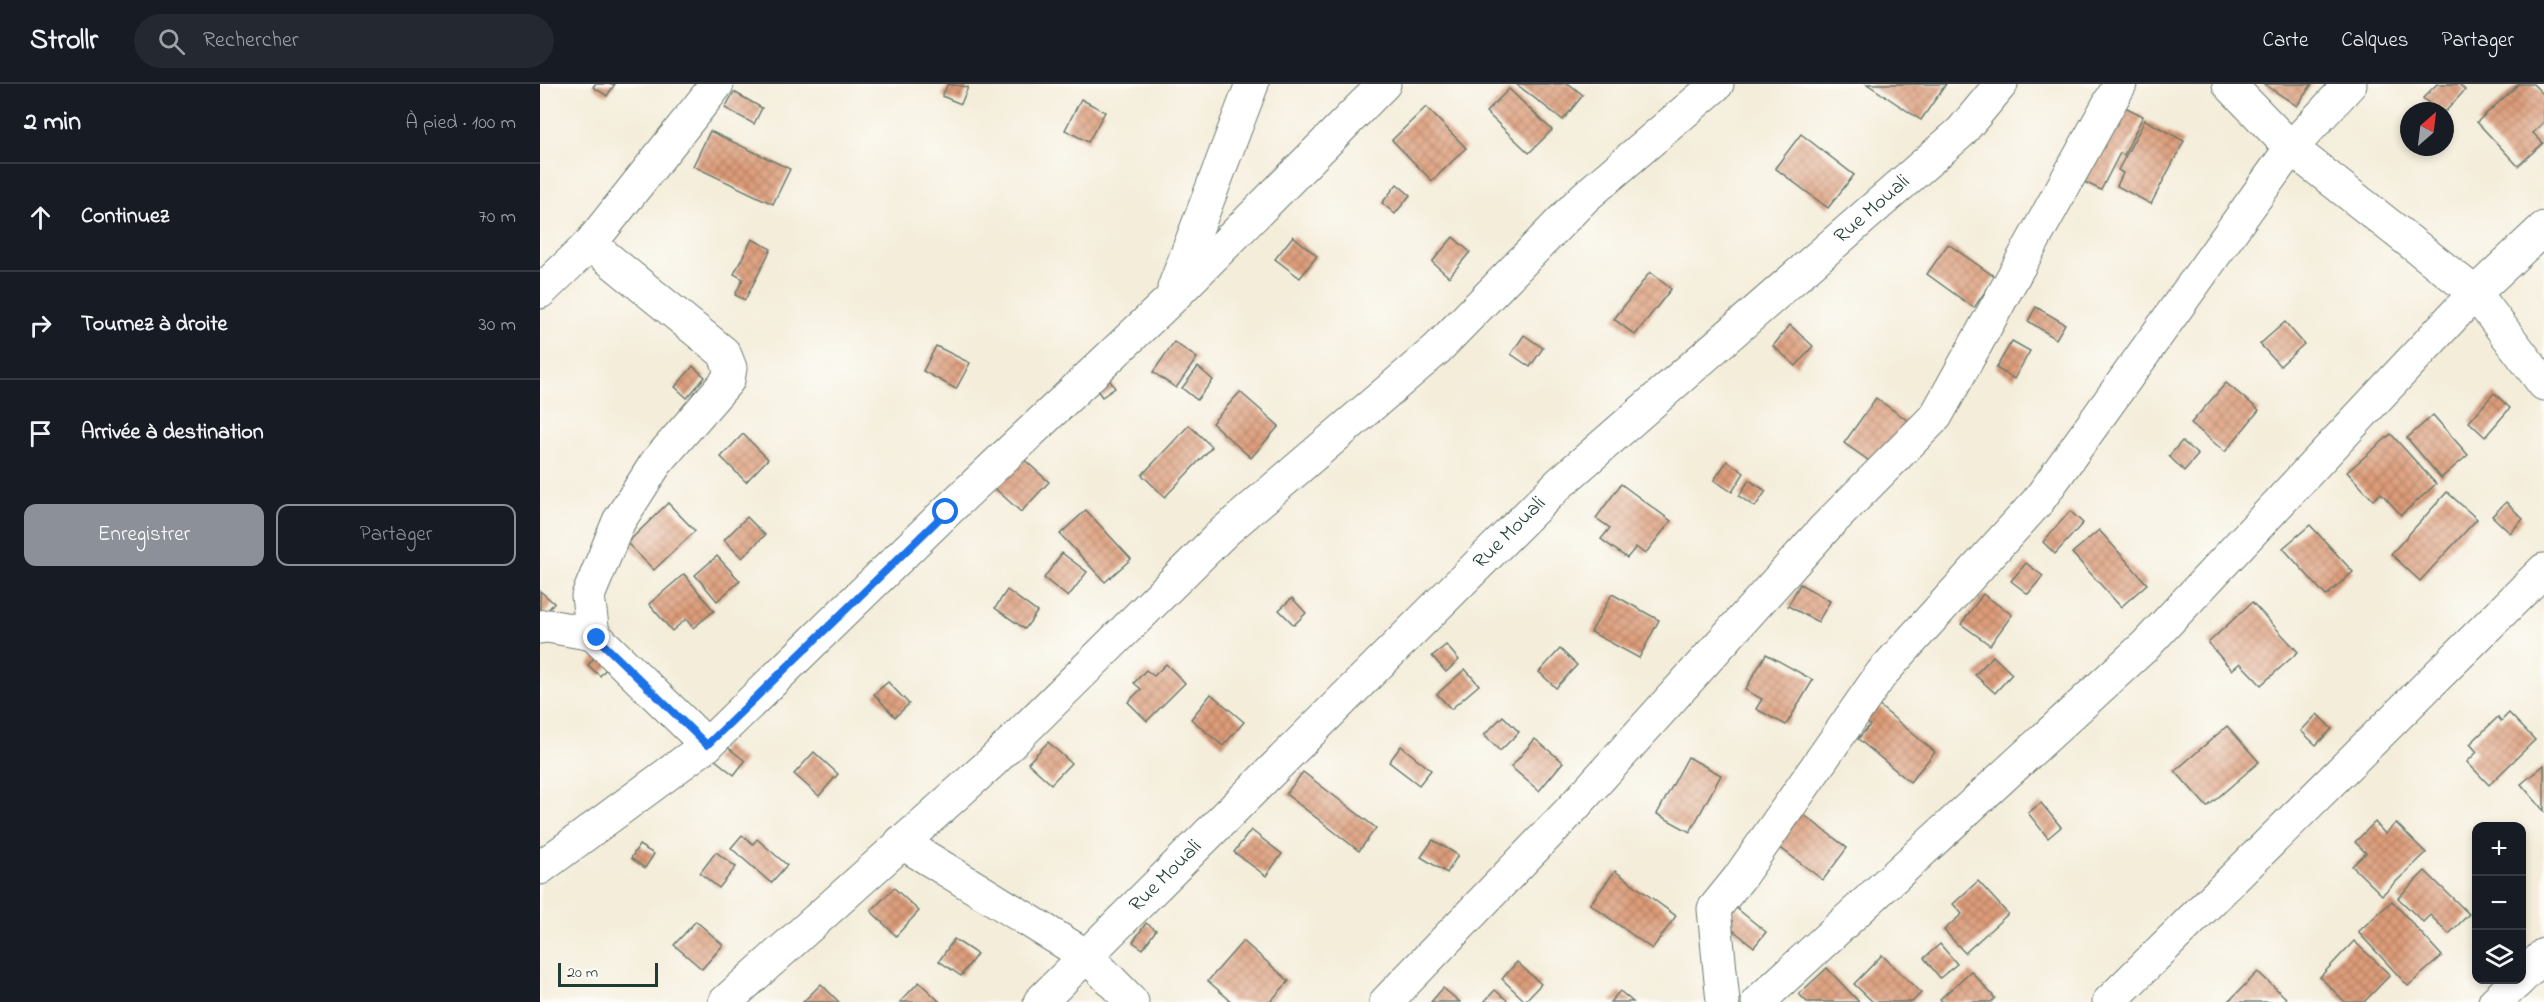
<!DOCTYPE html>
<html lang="fr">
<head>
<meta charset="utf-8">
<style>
	:root { --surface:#171b24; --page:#242831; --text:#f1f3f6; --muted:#9ea1a6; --line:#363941; --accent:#8c9099 }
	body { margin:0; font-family:"Indie Flower",sans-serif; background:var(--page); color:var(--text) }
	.controls { position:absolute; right:18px; bottom:18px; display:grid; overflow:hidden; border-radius:12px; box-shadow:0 3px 9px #0003 }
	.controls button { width:54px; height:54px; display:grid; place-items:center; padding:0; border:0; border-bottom:2px solid var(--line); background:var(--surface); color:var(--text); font:30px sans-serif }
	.compass { position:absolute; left:1860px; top:18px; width:54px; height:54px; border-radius:50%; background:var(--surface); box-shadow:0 3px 9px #0003; rotate:28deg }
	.scale { position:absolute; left:18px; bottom:15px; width:100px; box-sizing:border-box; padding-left:6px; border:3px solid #1f3d34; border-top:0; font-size:16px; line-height:21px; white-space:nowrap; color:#1f3d34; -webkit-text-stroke:4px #fdfcf7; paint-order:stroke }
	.stop { position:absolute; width:18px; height:18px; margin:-14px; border:4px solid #1a73e8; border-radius:50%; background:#fff }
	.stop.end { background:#1a73e8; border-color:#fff; box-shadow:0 2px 6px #0008 }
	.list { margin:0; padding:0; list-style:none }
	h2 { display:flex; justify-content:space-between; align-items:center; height:78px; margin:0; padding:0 24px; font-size:26px }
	h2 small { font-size:20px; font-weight:400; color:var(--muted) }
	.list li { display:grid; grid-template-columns:39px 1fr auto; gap:18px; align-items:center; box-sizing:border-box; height:108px; padding:0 24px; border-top:2px solid var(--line) }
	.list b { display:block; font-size:22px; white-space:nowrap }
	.list em { font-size:20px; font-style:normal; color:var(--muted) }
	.actions { display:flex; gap:12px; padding:18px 24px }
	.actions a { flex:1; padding:14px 0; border:2px solid var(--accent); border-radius:12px; text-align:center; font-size:21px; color:var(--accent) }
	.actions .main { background:var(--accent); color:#fff }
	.icon { flex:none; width:33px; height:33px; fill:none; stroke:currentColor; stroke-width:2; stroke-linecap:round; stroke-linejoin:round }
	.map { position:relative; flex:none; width:2004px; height:918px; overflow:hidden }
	header { display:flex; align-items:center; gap:36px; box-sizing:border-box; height:84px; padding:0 30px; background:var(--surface); border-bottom:2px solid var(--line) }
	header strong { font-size:28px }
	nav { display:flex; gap:33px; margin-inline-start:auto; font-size:21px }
	.search { width:420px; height:54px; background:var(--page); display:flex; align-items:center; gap:15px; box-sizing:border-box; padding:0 21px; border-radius:33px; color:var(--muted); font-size:22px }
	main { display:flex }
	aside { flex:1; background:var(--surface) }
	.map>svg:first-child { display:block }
</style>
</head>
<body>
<header>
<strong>Strollr</strong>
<div class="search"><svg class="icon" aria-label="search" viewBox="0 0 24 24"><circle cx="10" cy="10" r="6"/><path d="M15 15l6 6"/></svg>Rechercher</div>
<nav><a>Carte</a><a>Calques</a><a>Partager</a></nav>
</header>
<main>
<aside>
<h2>2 min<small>À pied · 100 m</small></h2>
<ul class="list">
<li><svg class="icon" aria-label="ahead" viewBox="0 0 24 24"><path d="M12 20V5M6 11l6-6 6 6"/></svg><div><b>Continuez</b></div><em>70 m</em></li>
<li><svg class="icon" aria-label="right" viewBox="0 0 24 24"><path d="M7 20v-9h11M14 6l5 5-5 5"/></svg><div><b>Tournez à droite</b></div><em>30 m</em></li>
<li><svg class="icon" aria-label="arrive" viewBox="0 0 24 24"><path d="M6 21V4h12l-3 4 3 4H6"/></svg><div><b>Arrivée à destination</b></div></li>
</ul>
<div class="actions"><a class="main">Enregistrer</a><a>Partager</a></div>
</aside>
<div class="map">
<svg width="2004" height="918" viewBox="0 0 2004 918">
	<defs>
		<pattern id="building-cross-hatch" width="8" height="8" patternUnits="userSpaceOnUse" patternTransform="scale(1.5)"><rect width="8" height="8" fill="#dd9c79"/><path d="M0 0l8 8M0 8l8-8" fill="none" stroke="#b38064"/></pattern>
	</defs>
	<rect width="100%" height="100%" fill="#fdfcf7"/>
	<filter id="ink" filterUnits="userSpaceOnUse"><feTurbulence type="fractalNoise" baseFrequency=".0167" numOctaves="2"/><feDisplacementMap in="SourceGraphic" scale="12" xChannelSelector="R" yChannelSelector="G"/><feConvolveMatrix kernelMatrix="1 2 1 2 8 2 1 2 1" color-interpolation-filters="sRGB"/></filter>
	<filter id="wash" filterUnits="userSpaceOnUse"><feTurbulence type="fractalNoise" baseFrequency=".008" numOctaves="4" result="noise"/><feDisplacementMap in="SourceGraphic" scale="24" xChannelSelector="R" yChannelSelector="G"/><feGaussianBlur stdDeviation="1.35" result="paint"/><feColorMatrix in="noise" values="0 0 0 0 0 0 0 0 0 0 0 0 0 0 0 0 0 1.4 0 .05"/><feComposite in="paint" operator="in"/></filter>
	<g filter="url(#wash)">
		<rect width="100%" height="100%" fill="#f4edda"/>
		<g id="blocks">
			<g fill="url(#building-cross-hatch)">
				<path d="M55,0H75L67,12L53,3Z"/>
				<path d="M408,0L428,3L421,20L402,12Z"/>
				<path d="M976,0H1029L1043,11L1023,36Z"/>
				<path d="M1327,0H1406L1381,36Z"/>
				<path d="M1724,0H1772L1757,22Z"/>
				<path d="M1897,0H1919L1925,6L1906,27H1897L1883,14Z"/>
				<path d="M1979,0H1993L2004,11V38L1993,49L2003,59L1978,82L1937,38Z"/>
				<path d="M969,5L1012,46L989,69L946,28Z"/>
				<path d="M194,8L222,24L214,40L185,24Z"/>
				<path d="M541,15L565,28L548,58L525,46Z"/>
				<path d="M1581,21L1603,32L1584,71L1580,69L1561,106L1540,96Z"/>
				<path d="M886,23L926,64L892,97L852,56Z"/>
				<path d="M1605,36L1644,57L1611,120L1577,102L1583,89L1578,86Z"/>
				<path d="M170,47L250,85L233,120L153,82Z"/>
				<path d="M1261,50L1314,91L1288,124L1235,84Z"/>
				<path d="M857,100L870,111L855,130L842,119Z"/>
				<path d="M753,152L777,172L760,194L735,175Z"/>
				<path d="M913,153L930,168L909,193L892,178Z"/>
				<path d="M212,155L231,165L205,216L195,211L203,195L194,190Z"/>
				<path d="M1408,160L1455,193L1434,224L1387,190Z"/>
				<path d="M1110,188L1131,205L1095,251L1074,235Z"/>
				<path d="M1496,223L1525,240L1516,255L1488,237Z"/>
				<path d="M1745,238L1764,260L1740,282L1720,260Z"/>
				<path d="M1250,241L1273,262L1256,282L1233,262Z"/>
				<path d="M984,251L1003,264L990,283L971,270Z"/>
				<path d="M1472,257L1490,267L1474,295L1456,284Z"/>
				<path d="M634,258L657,274L636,304L613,288Z"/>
				<path d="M396,262L430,279L416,305L383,287Z"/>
				<path d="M153,282L165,293L147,314L135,303Z"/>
				<path d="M658,283L673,296L657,316L642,304Z"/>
				<path d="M564,288L575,304L562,313L551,298Z"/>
				<path d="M1686,299L1719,326L1685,368L1651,339Z"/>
				<path d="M700,308L739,342L711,374L672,339Z"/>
				<path d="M1954,309L1970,324L1945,353L1929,338Z"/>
				<path d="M1336,314L1371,339L1338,383L1304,359Z"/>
				<path d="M1893,331L1928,371L1901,394L1867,354Z"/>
				<path d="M649,341L672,363L625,413L602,391Z"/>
				<path d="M203,350L228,375L206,398L181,373Z"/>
				<path d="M1851,350L1896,400L1861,431L1841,409L1833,416L1807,388Z"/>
				<path d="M1642,357L1658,371L1644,387L1629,372Z"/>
				<path d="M478,370L509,398L481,428L450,400Z"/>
				<path d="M1187,377L1204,389L1192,408L1174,396Z"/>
				<path d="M1209,396L1226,407L1215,423L1199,412Z"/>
				<path d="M1081,400L1131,437L1105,470L1096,463L1087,474L1061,455L1070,444L1056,434Z"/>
				<path d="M1907,408L1937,435L1880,497L1851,470Z"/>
				<path d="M1966,418L1983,435L1970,449L1952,432Z"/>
				<path d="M128,419L155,447L114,486L87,459Z"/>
				<path d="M546,426L591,475L565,498L520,450Z"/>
				<path d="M1530,427L1543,439L1515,470L1503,458Z"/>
				<path d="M207,433L225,451L202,474L184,456Z"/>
				<path d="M1770,441L1813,488L1786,512L1743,464Z"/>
				<path d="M1559,446L1607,500L1581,523L1532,469Z"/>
				<path d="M522,469L547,488L528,513L504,494Z"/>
				<path d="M177,472L200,497L177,517L155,491Z"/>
				<path d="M1486,479L1503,492L1488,510L1471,497Z"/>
				<path d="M144,490L174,527L153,544L146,535L132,547L109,520Z"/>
				<path d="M1260,500L1290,517L1278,538L1248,522Z"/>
				<path d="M467,506L497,528L485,545L455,524Z"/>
				<path d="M0,507L14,519L0,535Z"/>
				<path d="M1072,510L1119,536L1099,574L1051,548Z"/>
				<path d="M1443,510L1472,531L1450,561L1421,540Z"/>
				<path d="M752,514L766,529L754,541L739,526Z"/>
				<path d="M1712,518L1758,568L1721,601L1700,579L1692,586L1668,559Z"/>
				<path d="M906,561L919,576L906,588L892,572Z"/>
				<path d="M1020,565L1037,581L1016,604L999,588Z"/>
				<path d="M59,568L71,579L60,592L48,581Z"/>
				<path d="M1226,570L1273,596L1246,641L1216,625L1222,615L1205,606Z"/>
				<path d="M1453,572L1472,590L1455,609L1435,591Z"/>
				<path d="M626,580L645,599L607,637L588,618L601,605L594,599L606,586L614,592Z"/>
				<path d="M925,585L939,601L911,625L897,610Z"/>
				<path d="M348,598L369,620L355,633L334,610Z"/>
				<path d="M671,610L704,638L683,662L651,635Z"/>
				<path d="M1337,620L1395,668L1370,698L1318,655L1330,641L1324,636Z"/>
				<path d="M1969,629L1995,656L1949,701L1927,678L1937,668L1930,660L1958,633L1961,637Z"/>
				<path d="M1777,630L1792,645L1776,661L1761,647Z"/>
				<path d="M963,632L979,648L960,667L944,651Z"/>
				<path d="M1687,642L1719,678L1667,723L1635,687Z"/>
				<path d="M995,655L1023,678L999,707L971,683Z"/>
				<path d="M508,658L531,679L511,700L488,679Z"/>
				<path d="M185,661L205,677L194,691L174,675Z"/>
				<path d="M861,662L891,686L879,701L849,678Z"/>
				<path d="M274,668L298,690L279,712L254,690Z"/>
				<path d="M1148,673L1181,691L1150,748L1117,730Z"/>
				<path d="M2004,681V727L1981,700Z"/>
				<path d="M763,688L836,744L819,767L746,710Z"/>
				<path d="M1501,719L1521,743L1508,754L1488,729Z"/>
				<path d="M1259,727L1307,764L1283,796L1234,759Z"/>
				<path d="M1835,738L1845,750L1856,739L1886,769L1842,811L1812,782L1826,769L1815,758Z"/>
				<path d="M711,746L742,770L726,792L694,768Z"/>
				<path d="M202,751L213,760L217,755L247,781L231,799L191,764Z"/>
				<path d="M893,756L918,771L907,789L881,773Z"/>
				<path d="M99,761L114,770L105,784L91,774Z"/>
				<path d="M176,768L196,783L179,804L160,789Z"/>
				<path d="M1075,787L1136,832L1112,865L1050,820Z"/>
				<path d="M1885,787L1929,830L1909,850L1890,831L1883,838L1858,814Z"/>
				<path d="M1438,797L1468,830L1425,869L1404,846L1422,830L1413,820Z"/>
				<path d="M354,804L379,827L356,852L331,827Z"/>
				<path d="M1852,817L1902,872L1868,902L1818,848Z"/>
				<path d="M1195,823L1226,848L1214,863L1183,838Z"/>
				<path d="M156,837L183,861L162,885L134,861Z"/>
				<path d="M606,839L616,846L603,865L593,858Z"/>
				<path d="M414,855L437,870L421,892L399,877Z"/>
				<path d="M703,857L749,897L730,918H692L668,897Z"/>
				<path d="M1814,857L1850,891L1824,918H1805L1780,893Z"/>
				<path d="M1400,860L1417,880L1400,894L1384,874Z"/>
				<path d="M1342,871L1381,909L1372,918H1333L1314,900Z"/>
				<path d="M977,878L1001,900L985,917L962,895Z"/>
				<path d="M1287,884L1319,918H1267L1259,910Z"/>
				<path d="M1431,887L1455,914L1451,918H1403L1400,915Z"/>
				<path d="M1718,888L1746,914L1742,918H1688Z"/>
				<path d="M379,898L400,918H360Z"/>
				<path d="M281,900L299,918H263Z"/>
				<path d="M903,904L920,918H891Z"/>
				<path d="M955,906L969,918H944Z"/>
				<path d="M1080,907L1093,918H1070Z"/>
			</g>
		</g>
	</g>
	<g filter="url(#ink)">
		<use href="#blocks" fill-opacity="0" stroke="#6a7b6e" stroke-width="1.5"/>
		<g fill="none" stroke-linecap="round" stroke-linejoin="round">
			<g stroke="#6a7b6e" stroke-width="35">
				<g id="minor">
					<path d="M1689,0L1751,64L1935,209L2004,300"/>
					<path d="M50,160L184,269L190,284L188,296L116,379L79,437L48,512L53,550L167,661"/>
					<path d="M634,204L712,0"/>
					<path d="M0,208L50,160L177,0"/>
					<path d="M0,543L8,542L53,550"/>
					<path d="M361,758L548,873L592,918"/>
					<path d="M0,784L167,661L406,428L631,215L844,0"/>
					<path d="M1982,893L2004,871"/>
					<path d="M185,918L451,679L684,448L897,265L1045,113L1177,0"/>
					<path id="s1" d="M500,918L1020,399L1421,48L1461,0"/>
					<path d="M846,918L1030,727L1284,445L1396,332L1580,0"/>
					<path d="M1183,918L1174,825L1199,794L1342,589L1498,417L1751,64L1810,0"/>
					<path d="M1218,918L1605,562L1935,209L2004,144"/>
					<path d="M1569,918L2004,486"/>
					<path d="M1955,918L1979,896"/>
				</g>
			</g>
			<use href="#minor" stroke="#fff" stroke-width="33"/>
		</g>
	</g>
	<g fill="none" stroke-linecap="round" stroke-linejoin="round" filter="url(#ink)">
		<path stroke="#1a73e8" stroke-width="8" d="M57,554L167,661L406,428"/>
	</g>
	<g text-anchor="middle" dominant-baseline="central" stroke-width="6" stroke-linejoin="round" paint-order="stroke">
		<g font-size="21" fill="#1f3d34" stroke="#fdfcf7">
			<text stroke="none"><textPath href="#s1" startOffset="1150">Rue Mouali</textPath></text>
			<text stroke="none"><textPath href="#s1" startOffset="664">Rue Mouali</textPath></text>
			<text stroke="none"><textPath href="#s1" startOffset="178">Rue Mouali</textPath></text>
		</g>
	</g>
</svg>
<div class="controls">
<button>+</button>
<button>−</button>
<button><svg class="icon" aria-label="layers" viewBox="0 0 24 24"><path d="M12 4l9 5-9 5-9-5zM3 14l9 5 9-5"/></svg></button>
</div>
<svg class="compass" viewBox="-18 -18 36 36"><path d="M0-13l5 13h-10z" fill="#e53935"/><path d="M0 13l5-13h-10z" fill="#9ea1a6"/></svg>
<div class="scale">20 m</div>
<div class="stop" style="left:406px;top:428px"></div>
<div class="stop end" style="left:57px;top:554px"></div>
</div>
</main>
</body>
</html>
